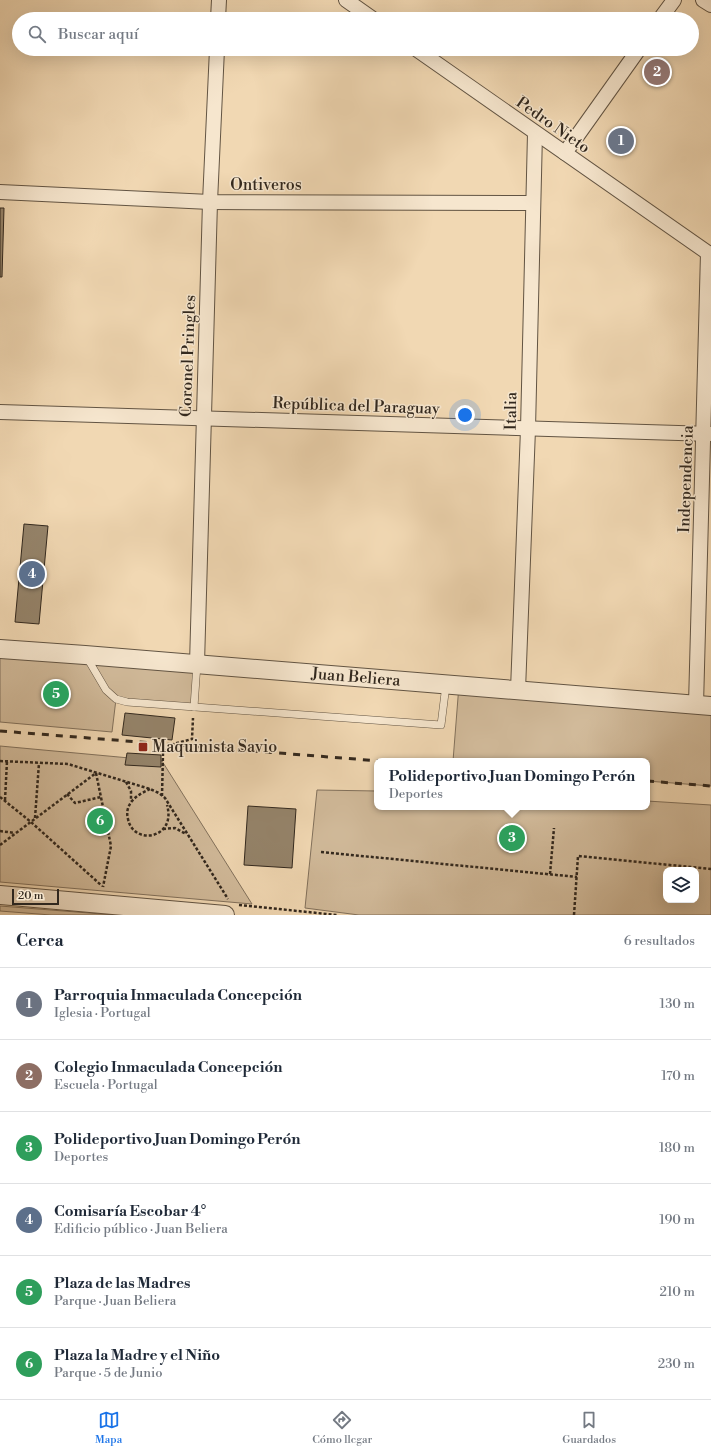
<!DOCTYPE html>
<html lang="es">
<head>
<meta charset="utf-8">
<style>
	:root { --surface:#fff; --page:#f2f2f3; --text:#1f2937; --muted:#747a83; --line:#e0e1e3; --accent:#1a73e8 }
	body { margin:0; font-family:"Libre Bodoni",serif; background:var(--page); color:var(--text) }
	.controls { position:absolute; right:12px; bottom:12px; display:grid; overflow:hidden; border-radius:8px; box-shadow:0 4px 16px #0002 }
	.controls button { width:36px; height:36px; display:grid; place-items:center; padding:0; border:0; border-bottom:1px solid var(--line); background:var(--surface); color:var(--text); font:20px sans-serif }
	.scale { position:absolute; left:12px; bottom:10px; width:47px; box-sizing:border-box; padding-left:4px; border:2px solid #32281e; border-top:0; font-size:11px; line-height:14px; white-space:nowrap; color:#32281e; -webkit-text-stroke:3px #f6e6ce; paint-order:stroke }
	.you { position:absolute; left:465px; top:415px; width:14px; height:14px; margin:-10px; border:3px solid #fff; border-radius:50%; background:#1a73e8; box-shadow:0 0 0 6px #1a73e833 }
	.badge { display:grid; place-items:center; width:26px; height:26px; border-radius:50%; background:var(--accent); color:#fff; font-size:13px; font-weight:700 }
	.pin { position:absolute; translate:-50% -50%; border:2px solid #fff; box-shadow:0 1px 4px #0006 }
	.popup { position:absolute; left:374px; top:758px; width:276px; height:52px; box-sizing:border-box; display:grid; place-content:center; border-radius:8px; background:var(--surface); filter:drop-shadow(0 1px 3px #0005); font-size:13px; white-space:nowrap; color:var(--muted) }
	.popup b { font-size:15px; color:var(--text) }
	.popup::after { content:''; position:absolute; left:50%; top:100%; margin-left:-8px; border:8px solid transparent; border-top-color:var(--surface) }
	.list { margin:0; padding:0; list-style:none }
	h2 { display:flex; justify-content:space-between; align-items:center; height:52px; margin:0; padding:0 16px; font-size:17px }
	h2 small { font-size:13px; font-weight:400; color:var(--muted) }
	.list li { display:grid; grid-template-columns:26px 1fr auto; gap:12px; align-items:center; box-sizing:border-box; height:72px; padding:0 16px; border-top:1px solid var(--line) }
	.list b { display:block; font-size:15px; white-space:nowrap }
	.list p { margin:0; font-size:13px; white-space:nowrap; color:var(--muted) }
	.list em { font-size:13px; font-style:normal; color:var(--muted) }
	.icon { flex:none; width:22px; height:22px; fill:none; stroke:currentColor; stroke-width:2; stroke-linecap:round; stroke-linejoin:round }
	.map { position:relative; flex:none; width:711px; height:915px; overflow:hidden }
	.search { position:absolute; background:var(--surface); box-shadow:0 4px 16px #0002; left:12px; right:12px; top:12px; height:44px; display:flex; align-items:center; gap:10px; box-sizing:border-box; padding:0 14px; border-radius:22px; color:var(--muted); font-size:15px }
	.sheet { height:484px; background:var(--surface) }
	nav { display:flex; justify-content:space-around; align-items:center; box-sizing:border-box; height:56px; border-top:1px solid var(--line); background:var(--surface); font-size:11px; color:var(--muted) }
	nav a { display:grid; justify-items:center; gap:2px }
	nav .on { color:var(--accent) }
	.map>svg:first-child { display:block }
</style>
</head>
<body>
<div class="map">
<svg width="711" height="915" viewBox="0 0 711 915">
	<rect width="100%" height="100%" fill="#f1d8b3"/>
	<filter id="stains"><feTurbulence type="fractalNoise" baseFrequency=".005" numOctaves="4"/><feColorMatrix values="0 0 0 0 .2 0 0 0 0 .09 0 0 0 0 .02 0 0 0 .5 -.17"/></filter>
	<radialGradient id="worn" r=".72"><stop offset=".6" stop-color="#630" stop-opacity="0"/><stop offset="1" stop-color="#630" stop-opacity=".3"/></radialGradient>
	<g fill="#d1ba9a" stroke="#82715c" fill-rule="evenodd">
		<path d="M0,649L197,664L194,707L116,699L112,732L0,722Z"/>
		<path d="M459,685L711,707V786L647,781V761H453Z"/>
		<path d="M0,746L162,761L252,904L0,882Z"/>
		<path d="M317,790L377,791V807H647V801L711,805V915H359L305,908ZM666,870H696V900H666Z"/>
		<path d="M0,906L114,915H51L0,911Z"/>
	</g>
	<g fill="#95846b" stroke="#32281e">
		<path d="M0,208H4L2,277H0Z"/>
		<path d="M24,524L48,526L39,624L15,622Z"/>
		<path d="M125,713L175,718L172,740L122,735Z"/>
		<path d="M127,753L161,755V767L125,765Z"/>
		<path d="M248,806L296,809L292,868L244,865Z"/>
	</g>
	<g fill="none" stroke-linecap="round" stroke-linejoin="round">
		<g stroke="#625443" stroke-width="8">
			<g id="service">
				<path d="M86,656L106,690L116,699L127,702L441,725L446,685"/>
				<path d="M194,707L197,664"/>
			</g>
		</g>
		<g stroke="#625443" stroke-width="16">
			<g id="minor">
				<path d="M346,0L373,19"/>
				<path d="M703,0L711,5"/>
				<path d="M218,19L219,0"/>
				<path d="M660,19L674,0"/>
				<path d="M416,49L711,255"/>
				<path d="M565,153L639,49"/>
				<path d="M0,192L210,202L533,203"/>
				<path d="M0,412L711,434"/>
				<path d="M197,664L210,202L217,49"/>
				<path d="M518,690L528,429L535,133"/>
				<path d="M696,705L708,253"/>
			</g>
		</g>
		<g stroke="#625443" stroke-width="20">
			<g id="tertiary">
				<path id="s1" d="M0,649L85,655L711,706"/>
				<path d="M0,895L225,915"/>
			</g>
		</g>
		<g stroke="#32281e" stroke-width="2.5" stroke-dasharray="3 2" stroke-linecap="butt">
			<path d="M0,761L68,764L150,789L159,793L165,798L228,899"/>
			<path d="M126,782L131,791V801"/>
			<path d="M150,789C144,792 137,795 132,801C128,806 126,812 128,819C133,846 177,839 167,805"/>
			<path d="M67,794L75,803L101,797"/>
			<path d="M162,796L163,753L170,745L192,739L193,718"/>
			<path d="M0,797L31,822L102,886"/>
			<path d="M5,800L7,761"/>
			<path d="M35,818L39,763"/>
			<path d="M163,829L175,828L186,834"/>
			<path d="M0,831L15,833"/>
			<path d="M0,845L96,773L111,846L103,887"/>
			<path d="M321,852L577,877"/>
			<path d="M550,874L554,828"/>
			<path d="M239,905L337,915"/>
			<path d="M574,915L578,856L711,869"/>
		</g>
		<use href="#service" stroke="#f6e6ce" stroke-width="7"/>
		<use href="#minor" stroke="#f6e6ce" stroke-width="14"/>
		<use href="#tertiary" stroke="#f6e6ce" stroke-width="18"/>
		<g stroke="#32281e" stroke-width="3" stroke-dasharray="7 7" stroke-linecap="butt">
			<path d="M0,731L380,761"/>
			<path d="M647,781L711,786"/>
		</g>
	</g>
	<rect fill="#8f2418" stroke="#f6e6ce" stroke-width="1.5" x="138" y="742" width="10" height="10" rx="2"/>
	<g text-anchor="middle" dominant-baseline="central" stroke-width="3" stroke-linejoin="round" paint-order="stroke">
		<g font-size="16" fill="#32281e" stroke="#f6e6ce">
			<text transform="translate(553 125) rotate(35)">Pedro Nieto</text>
			<text x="266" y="185">Ontiveros</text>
			<text transform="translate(188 356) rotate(-88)">Coronel Pringles</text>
			<text transform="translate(356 406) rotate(2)">República del Paraguay</text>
			<text transform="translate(511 411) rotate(-89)">Italia</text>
			<text transform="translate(686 479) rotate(-88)">Independencia</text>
			<text stroke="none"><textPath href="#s1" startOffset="357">Juan Beliera</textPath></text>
		</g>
		<g font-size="16" fill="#32281e" stroke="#f6e6ce" text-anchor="start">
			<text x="152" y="747">Maquinista Savio</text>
		</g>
	</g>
	<rect width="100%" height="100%" filter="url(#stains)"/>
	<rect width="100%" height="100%" fill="url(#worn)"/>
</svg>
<div class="controls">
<button><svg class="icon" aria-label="layers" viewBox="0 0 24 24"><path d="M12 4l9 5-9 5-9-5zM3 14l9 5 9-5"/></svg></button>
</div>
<div class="scale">20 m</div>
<div class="you"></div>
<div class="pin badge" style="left:621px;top:141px;background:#6b7280">1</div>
<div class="pin badge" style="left:657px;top:72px;background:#8d6e63">2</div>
<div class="pin badge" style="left:512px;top:838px;background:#2e9e5b">3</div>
<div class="popup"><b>Polideportivo Juan Domingo Perón</b>Deportes</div>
<div class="pin badge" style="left:32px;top:574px;background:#5c6f8a">4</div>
<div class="pin badge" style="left:56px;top:694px;background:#2e9e5b">5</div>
<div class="pin badge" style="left:100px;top:821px;background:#2e9e5b">6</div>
<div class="search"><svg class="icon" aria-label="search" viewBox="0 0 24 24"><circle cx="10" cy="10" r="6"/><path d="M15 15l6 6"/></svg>Buscar aquí</div>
</div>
<section class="sheet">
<h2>Cerca<small>6 resultados</small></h2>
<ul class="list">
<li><span class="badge" style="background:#6b7280">1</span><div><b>Parroquia Inmaculada Concepción</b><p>Iglesia · Portugal</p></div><em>130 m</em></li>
<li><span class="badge" style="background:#8d6e63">2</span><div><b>Colegio Inmaculada Concepción</b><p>Escuela · Portugal</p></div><em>170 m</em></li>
<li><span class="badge" style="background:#2e9e5b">3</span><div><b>Polideportivo Juan Domingo Perón</b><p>Deportes</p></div><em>180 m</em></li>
<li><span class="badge" style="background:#5c6f8a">4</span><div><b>Comisaría Escobar 4°</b><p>Edificio público · Juan Beliera</p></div><em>190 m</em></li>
<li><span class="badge" style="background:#2e9e5b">5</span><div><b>Plaza de las Madres</b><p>Parque · Juan Beliera</p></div><em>210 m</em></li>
<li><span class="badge" style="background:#2e9e5b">6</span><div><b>Plaza la Madre y el Niño</b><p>Parque · 5 de Junio</p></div><em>230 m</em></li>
</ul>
</section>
<nav>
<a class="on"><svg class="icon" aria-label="map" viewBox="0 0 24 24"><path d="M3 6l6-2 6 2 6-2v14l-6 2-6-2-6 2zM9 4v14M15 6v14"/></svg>Mapa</a>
<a><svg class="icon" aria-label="directions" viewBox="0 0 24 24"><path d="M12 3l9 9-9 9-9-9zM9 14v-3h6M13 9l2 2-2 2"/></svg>Cómo llegar</a>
<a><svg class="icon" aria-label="saved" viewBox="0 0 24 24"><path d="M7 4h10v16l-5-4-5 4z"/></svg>Guardados</a>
</nav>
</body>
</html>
